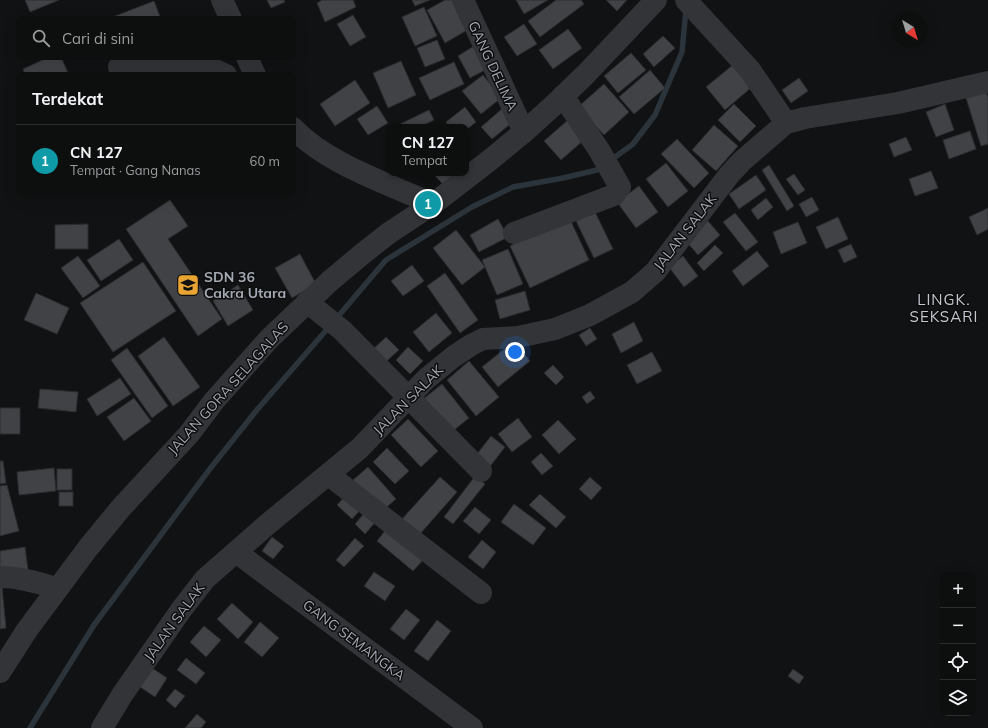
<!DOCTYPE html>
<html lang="id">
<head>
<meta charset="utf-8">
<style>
	:root { --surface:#0d0e0e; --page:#1b1c1c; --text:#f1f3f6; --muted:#9a9c9e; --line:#2d2e2e; --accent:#ea580c }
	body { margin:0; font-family:Mulish,sans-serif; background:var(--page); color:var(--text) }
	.controls { position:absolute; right:12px; bottom:12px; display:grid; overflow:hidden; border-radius:8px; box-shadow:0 4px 16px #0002 }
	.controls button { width:36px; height:36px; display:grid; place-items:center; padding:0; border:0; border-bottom:1px solid var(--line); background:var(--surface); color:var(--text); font:20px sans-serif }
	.compass { position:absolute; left:892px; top:12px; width:36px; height:36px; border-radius:50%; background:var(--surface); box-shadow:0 4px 16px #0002; rotate:142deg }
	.you { position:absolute; left:515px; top:352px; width:14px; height:14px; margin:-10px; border:3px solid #fff; border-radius:50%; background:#1a73e8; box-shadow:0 0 0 6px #1a73e833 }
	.badge { display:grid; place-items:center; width:26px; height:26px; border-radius:50%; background:var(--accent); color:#fff; font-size:13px; font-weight:700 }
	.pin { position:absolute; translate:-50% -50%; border:2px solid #fff; box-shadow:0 1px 4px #0006 }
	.popup { position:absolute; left:387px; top:124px; width:82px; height:52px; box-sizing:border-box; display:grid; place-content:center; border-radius:8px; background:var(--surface); filter:drop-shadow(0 1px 3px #0005); font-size:13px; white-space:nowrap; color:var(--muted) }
	.popup b { font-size:15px; color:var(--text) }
	.popup::after { content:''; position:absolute; left:50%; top:100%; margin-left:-8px; border:8px solid transparent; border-top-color:var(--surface) }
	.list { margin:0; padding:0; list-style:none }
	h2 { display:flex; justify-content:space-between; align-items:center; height:52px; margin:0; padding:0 16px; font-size:17px }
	h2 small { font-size:13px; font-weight:400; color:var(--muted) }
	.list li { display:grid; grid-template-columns:26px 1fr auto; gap:12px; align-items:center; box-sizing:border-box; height:72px; padding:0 16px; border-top:1px solid var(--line) }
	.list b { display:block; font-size:15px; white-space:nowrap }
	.list p { margin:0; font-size:13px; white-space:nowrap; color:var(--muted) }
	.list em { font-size:13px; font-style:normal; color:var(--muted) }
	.icon { flex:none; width:22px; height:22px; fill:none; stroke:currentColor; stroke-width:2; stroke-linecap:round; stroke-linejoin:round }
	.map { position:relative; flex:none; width:988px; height:728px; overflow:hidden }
	.search { position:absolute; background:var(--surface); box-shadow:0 4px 16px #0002; left:16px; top:16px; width:280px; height:44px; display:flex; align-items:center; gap:10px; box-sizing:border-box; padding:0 14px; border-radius:8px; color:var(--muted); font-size:15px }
	.panel { position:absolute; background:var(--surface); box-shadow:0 4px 16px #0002; left:16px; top:72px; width:280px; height:124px; border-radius:8px }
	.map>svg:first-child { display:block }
</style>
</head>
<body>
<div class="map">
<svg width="988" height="728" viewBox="0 0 988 728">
	<rect width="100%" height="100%" fill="#111213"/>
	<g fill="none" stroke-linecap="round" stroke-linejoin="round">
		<g stroke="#2c343b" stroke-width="5.5">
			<path d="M611,160L633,144L655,115L682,52L686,9"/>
			<path d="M335,320L386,260L472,207L513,187L563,178L597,170L604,165"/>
			<path d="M30,728L94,625L209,470L256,411L329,327"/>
		</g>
	</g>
	<g fill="#404246" stroke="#2c2c2f">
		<path d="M25,0H59L30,12Z"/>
		<path d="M267,0H284L285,2L271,8Z"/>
		<path d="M322,0H353L356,7L325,22L317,3Z"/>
		<path d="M412,0H430L415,6Z"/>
		<path d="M445,0H453L469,29L445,43L427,10Z"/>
		<path d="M516,0H548L524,14Z"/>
		<path d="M556,0H581L584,4L540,37L528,21Z"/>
		<path d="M606,0H627L617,11Z"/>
		<path d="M154,1L161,19H110V18Z"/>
		<path d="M424,7L437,36L415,46L402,17Z"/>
		<path d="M353,15L366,37L350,46L337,24Z"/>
		<path d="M524,24L537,44L517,56L504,37Z"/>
		<path d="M568,29L582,48L553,69L539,50Z"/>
		<path d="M663,36L675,48L654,67L643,54Z"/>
		<path d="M437,40L445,59L425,67L417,48Z"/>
		<path d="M474,46L487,69L470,78L458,56Z"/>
		<path d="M631,53L646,70L618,93L604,76Z"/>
		<path d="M49,57H61L69,75H25L23,69Z"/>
		<path d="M401,61L416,95L388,108L373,73Z"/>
		<path d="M454,62L464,84L430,100L419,78Z"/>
		<path d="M734,64L753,86L725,110L706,87Z"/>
		<path d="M650,70L665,88L634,114L619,97Z"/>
		<path d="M483,75L501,98L481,114L462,91Z"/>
		<path d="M799,78L808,91L791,103L782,90Z"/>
		<path d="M355,80L370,103L335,126L320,104Z"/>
		<path d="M604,84L629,112L604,135L578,107Z"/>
		<path d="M986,92L988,97V144L981,146L966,98Z"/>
		<path d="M734,104L756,126L740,142L718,120Z"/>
		<path d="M945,104L954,130L936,137L926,112Z"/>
		<path d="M377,106L388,123L368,135L357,119Z"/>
		<path d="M465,107L476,122L466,130V127H449L446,122Z"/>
		<path d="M503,108L514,121L492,139L481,127Z"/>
		<path d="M429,110L434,120L420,127H394Z"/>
		<path d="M568,120L585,139L561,160L544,141Z"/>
		<path d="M714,125L738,146L716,171L692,150Z"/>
		<path d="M970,131L976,149L949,159L943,140Z"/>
		<path d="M906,137L912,150L894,157L889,144Z"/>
		<path d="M677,139L709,173L694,188L661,154Z"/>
		<path d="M666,163L688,191L668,207L646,179Z"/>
		<path d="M769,165L794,206L787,211L762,170Z"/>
		<path d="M931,171L938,188L915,196L909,179Z"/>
		<path d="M432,173H459L445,186Z"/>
		<path d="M794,174L805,190L798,195L786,179Z"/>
		<path d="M756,175L766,190L739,209L729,194Z"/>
		<path d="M639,186L658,212L636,228L617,202Z"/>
		<path d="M812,197L819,210L806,217L799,204Z"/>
		<path d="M766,198L773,207L758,220L751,210Z"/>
		<path d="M170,200L188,226L168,239L222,319L198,336L126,229Z"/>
		<path d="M988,208V229L977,235L969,217Z"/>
		<path d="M595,212L613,249L594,258L576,221Z"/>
		<path d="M735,213L758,242L746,251L723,222Z"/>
		<path d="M569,217L589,260L530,288L510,246Z"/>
		<path d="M838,217L848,239L826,249L816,227Z"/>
		<path d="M498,219L508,237L479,252L470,235Z"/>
		<path d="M708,221L720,235L698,255L686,241Z"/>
		<path d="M798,222L807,243L781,254L773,232Z"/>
		<path d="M88,224V249H55V225Z"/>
		<path d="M456,230L485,267L462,285L433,248Z"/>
		<path d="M119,239L133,260L101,281L87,260Z"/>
		<path d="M851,244L857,257L844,263L838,250Z"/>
		<path d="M715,245L723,253L704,271L697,263Z"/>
		<path d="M508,249L523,284L497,295L482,260Z"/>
		<path d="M757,251L769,266L743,286L732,271Z"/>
		<path d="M300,254L316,284L292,298L275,268Z"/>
		<path d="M78,256L100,286L83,298L61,268Z"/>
		<path d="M683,256L698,276L684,287L669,267Z"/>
		<path d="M143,262L176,311L113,352L80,303Z"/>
		<path d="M412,265L424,281L403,296L391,281Z"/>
		<path d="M445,273L478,320L460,333L427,286Z"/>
		<path d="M238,285L253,310L228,326L213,301Z"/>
		<path d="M525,291L530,310L500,319L495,300Z"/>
		<path d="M36,293L69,308L57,334L24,320Z"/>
		<path d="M436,313L452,333L429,352L413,332Z"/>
		<path d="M634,322L643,341L621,353L612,334Z"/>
		<path d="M590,328L597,339L586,346L579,335Z"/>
		<path d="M164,337L200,387L173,406L138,356Z"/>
		<path d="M386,337L399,350L382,365L370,352Z"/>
		<path d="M514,341L530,361L498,387L482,367Z"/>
		<path d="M408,347L423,361L410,374L396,360Z"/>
		<path d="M127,348L168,406L152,418L111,360Z"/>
		<path d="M652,352L662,371L637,384L627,365Z"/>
		<path d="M469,361L499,397L476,416L447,380Z"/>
		<path d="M553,365L564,377L556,385L544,373Z"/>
		<path d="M120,378L131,394L97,416L87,399Z"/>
		<path d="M442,384L469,418L449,434L422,400Z"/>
		<path d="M40,389L78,392L76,412L38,408Z"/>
		<path d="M590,391L595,398L587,404L582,397Z"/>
		<path d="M134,398L151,421L124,441L107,417Z"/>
		<rect x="0" y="408" width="20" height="26"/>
		<path d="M518,418L532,437L512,452L498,434Z"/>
		<path d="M408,419L438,451L421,467L391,435Z"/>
		<path d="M558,420L576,439L559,454L542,435Z"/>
		<path d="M491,436L505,447L488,469L474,458Z"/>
		<path d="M387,448L409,471L395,484L373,462Z"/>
		<path d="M541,453L553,466L542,475L531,462Z"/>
		<path d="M0,461H3L6,483L0,484Z"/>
		<path d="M368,467L396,499L381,512L353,480Z"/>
		<path d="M54,468L56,491L19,495L17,472Z"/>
		<rect x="57" y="469" width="15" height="21"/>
		<path d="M475,476L485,484L453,524L444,517Z"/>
		<path d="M440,477L457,492L420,534L402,519Z"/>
		<path d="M590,477L602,488L591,500L579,489Z"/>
		<path d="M7,485L19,531L0,536V486Z"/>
		<rect x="59" y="492" width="14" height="14"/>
		<path d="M349,492L364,506L352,519L337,505Z"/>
		<path d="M540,494L566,517L556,528L529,505Z"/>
		<path d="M514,504L546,528L533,545L501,522Z"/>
		<path d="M475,507L491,520L479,534L463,521Z"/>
		<path d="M367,510L378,519L365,534L355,524Z"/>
		<path d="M388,527L425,558L413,571L377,541Z"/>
		<path d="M272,537L284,546L273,559L262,551Z"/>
		<path d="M355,538L364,546L344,567L336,560Z"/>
		<path d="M482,540L496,552L483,569L468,557Z"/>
		<path d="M25,547L28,570L0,571V551Z"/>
		<path d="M374,572L395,586L385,601L364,586Z"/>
		<path d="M2,587L6,628L0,629V588Z"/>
		<path d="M232,603L253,622L238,639L217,619Z"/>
		<path d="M406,609L420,620L404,640L390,629Z"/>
		<path d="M437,620L451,631L428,661L414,651Z"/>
		<path d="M260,622L279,638L262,657L244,642Z"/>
		<path d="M204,626L221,640L206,657L190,642Z"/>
		<path d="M186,658L205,673L196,684L177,670Z"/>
		<path d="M152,668L167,678L155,697L140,687Z"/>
		<path d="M793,669L804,677L799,684L788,676Z"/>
		<path d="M175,689L185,696L175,708L166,700Z"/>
		<path d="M197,714L206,722L201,728H185Z"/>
	</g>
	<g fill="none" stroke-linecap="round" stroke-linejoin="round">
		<g stroke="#333438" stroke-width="22">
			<path d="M222,0L231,19"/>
			<path d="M463,0L524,132"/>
			<path d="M686,0L750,70L786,123"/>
			<path d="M247,57L255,75"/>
			<path d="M119,67L172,61L213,69L226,75"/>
			<path d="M293,128C327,164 389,184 433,204"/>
			<path d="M514,233L614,195L620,187L599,150L563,96"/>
			<path d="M307,302L342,330L481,471"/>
			<path d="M329,475L481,593"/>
			<path d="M236,552L472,728"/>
			<path d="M0,577C20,577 38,583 57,588"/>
			<path d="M0,672L27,630L88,548L120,509L189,434L214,401L269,339L330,281L361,255L389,233L433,204L490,160L524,132L555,104L586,74L656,0"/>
			<path d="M102,728L122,695L181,610L205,579L269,523L360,448L426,379L453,357L471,345L483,339L518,337L555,329L590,315L632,292L655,272L729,175L742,161L786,123L805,118L898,103L988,82"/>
		</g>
	</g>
	<defs>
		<g id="school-square" transform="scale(1.15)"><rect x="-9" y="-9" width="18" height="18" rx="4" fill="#e9a534" stroke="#0d0d0e"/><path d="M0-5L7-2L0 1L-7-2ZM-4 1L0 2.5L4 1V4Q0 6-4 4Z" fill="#111"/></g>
	</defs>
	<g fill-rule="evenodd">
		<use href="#school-square" x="188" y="285"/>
	</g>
	<g text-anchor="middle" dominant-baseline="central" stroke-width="3" stroke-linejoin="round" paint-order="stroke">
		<g font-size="14" fill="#a3a9b3" stroke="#0d0d0e">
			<text transform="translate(493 66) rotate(65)">GANG DELIMA</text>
			<text transform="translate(685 232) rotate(-52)">JALAN SALAK</text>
			<text transform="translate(228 388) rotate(-48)">JALAN GORA SELAGALAS</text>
			<text transform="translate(408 400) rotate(-45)">JALAN SALAK</text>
			<text transform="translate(174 622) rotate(-54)">JALAN SALAK</text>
			<text transform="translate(354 640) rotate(37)">GANG SEMANGKA</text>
		</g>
		<g font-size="14" font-weight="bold" fill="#a3a9b3" stroke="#0d0d0e" text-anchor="start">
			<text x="204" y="277">SDN 36<tspan x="204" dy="16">Cakra Utara</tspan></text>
		</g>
		<g font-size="15" letter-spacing="1" fill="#c4c8cf" stroke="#0d0d0e">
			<text x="944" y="299">LINGK.<tspan x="944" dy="17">SEKSARI</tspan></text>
		</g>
	</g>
</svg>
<div class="controls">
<button>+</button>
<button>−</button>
<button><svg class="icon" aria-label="locate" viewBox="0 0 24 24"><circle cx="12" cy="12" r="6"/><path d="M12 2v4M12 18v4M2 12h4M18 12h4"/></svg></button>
<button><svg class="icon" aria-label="layers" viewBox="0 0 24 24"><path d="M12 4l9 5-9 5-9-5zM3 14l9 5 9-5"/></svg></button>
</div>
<svg class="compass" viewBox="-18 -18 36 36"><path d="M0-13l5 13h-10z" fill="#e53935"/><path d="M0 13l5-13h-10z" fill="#9a9c9e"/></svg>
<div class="you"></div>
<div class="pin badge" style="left:428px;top:204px;background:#0f9aa8">1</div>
<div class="popup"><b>CN 127</b>Tempat</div>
<div class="search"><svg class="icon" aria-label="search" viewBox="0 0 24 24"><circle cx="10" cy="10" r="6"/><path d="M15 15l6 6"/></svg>Cari di sini</div>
<section class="panel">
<h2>Terdekat<small></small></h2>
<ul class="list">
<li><span class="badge" style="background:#0f9aa8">1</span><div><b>CN 127</b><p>Tempat · Gang Nanas</p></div><em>60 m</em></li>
</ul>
</section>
</div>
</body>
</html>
